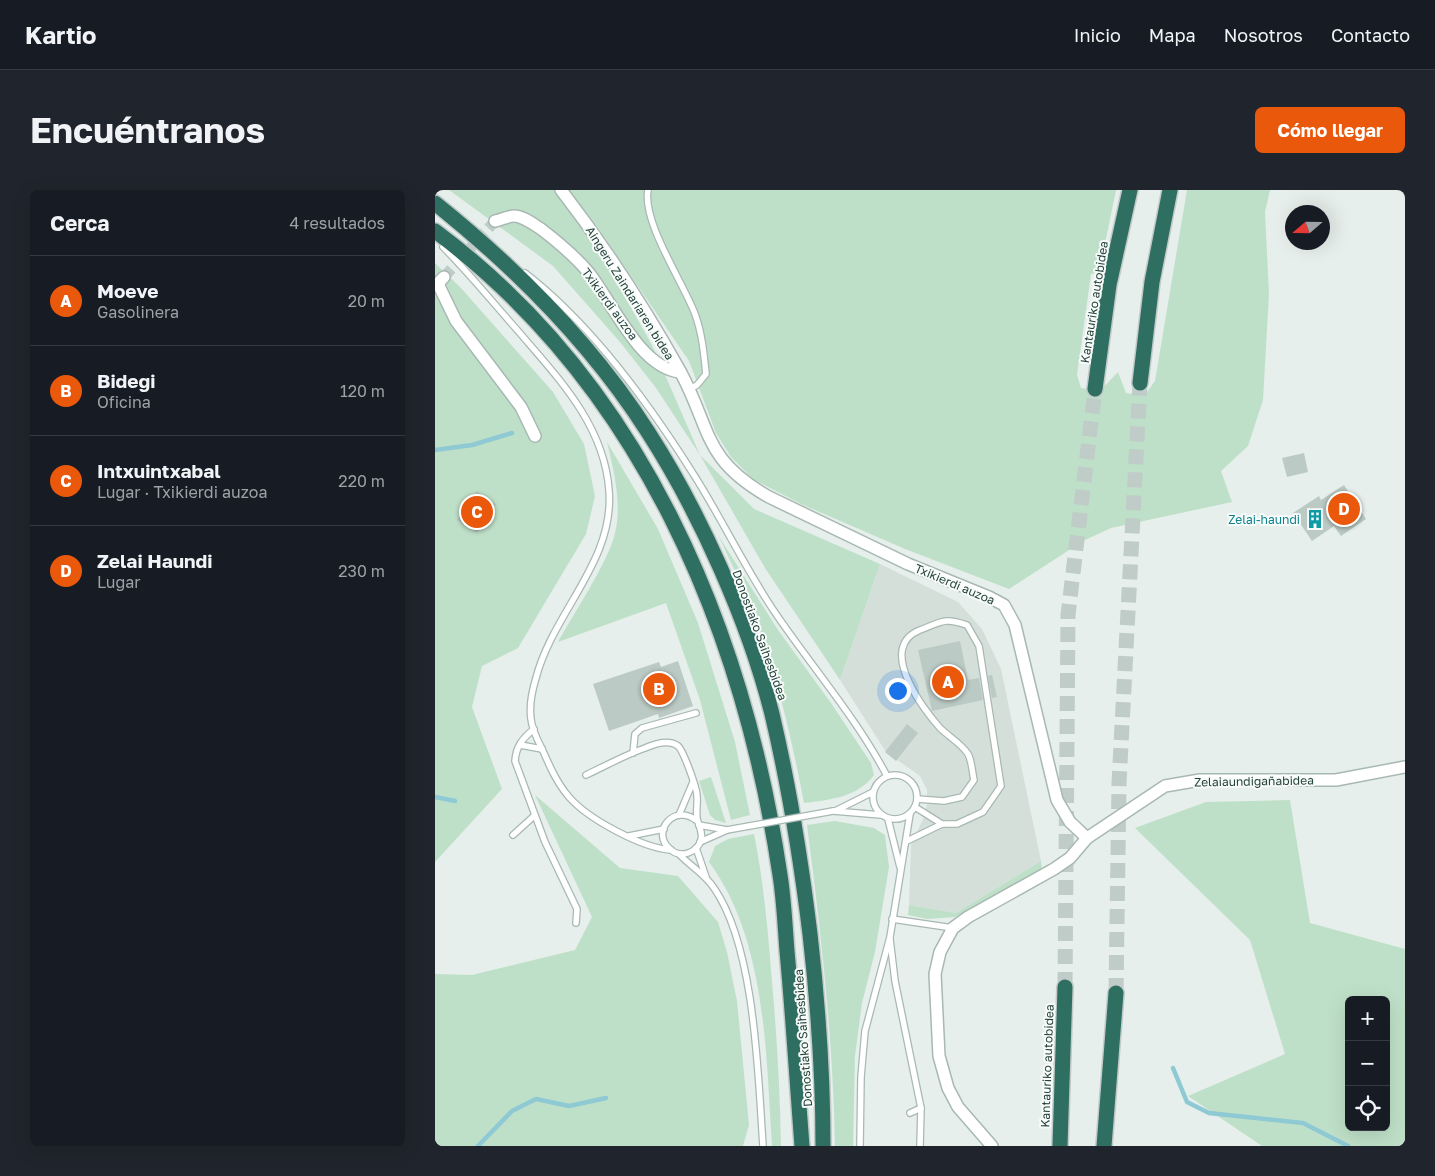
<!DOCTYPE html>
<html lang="es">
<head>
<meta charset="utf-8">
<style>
	:root { --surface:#171b24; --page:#20242c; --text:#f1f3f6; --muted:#9ea1a6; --line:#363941; --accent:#ea580c }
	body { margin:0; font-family:"Golos Text",sans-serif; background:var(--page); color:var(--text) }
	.controls { position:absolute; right:15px; bottom:15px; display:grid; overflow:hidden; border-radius:8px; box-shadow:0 5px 20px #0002 }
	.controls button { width:45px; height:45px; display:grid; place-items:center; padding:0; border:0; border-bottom:1px solid var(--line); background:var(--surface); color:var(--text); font:25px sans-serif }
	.compass { position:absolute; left:850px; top:15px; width:45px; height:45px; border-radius:50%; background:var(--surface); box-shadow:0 5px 20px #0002; rotate:250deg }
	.you { position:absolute; left:462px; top:500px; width:18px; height:18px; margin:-12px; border:4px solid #fff; border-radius:50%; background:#1a73e8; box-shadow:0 0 0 8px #1a73e833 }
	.badge { display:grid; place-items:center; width:32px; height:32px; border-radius:50%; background:var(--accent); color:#fff; font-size:16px; font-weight:700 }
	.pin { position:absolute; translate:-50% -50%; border:2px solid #fff; box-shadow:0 1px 5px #0006 }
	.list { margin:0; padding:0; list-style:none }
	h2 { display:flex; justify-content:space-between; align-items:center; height:65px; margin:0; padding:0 20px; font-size:21px }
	h2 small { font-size:16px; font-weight:400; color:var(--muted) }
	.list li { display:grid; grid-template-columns:32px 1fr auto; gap:15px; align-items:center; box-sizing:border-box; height:90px; padding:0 20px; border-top:1px solid var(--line) }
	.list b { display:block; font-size:19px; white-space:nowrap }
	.list p { margin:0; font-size:16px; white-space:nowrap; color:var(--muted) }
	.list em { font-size:16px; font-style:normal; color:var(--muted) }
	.icon { flex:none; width:28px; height:28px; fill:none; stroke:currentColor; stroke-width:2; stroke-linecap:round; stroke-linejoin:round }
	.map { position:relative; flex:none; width:970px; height:956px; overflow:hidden; border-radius:8px }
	header { display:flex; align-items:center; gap:30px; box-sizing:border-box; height:70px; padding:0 25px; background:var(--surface); border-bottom:1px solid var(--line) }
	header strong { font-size:24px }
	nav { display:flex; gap:28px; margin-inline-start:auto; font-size:18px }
	.intro { display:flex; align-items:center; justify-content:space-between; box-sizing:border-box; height:120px; padding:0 30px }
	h1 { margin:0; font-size:35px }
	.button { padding:12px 22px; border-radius:8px; background:var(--accent); color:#fff; font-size:18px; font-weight:700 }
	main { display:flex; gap:30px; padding:0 30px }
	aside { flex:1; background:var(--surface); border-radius:8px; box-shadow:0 5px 20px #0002 }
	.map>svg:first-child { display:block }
</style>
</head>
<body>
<header>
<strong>Kartio</strong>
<nav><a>Inicio</a><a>Mapa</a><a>Nosotros</a><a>Contacto</a></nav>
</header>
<div class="intro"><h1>Encuéntranos</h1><a class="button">Cómo llegar</a></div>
<main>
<aside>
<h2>Cerca<small>4 resultados</small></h2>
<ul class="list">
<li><span class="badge">A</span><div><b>Moeve</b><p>Gasolinera</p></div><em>20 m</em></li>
<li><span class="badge">B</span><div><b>Bidegi</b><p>Oficina</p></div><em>120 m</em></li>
<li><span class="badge">C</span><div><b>Intxuintxabal</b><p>Lugar · Txikierdi auzoa</p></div><em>220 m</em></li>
<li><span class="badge">D</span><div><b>Zelai Haundi</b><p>Lugar</p></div><em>230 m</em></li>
</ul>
</aside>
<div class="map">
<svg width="970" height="956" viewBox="0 0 970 956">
	<rect width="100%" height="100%" fill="#e6efeb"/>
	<path fill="#d4dfda" d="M445,374L523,412L547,439L566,479L606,671L521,723L474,715L476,655L489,627L492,615V600L485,586L451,562L405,490Z"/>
	<g fill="#bfe0c8" fill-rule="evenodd">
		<path d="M14,0H119L169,70L217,155L265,265L319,319L445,374L405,490L330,378L265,265L221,198L185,152L118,76Z"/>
		<path d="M133,0H681L664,83L656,84L642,185L646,198L665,201L683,182L691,203L709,206L720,191L752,0H835L830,22L834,104L828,210L813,256L786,281L797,312L676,338L648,351L574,399L470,359L366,314L318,289L296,267L281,243L254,171L161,35Z"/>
		<path d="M0,73L26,98L118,202L149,254L160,306L151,344L83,458L47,476L37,517L67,599L0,672Z"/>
		<path d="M172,252L223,339L263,433L300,552L315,625L296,630L265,510L231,413L123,452C139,423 170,377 179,347C188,316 179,282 172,252Z"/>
		<path d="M283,345L343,440L396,513L436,573L439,585C423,607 395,610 369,613C356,545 340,475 313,411C304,388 293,367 283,345Z"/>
		<path d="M276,587L291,633L280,630L275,625L264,591Z"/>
		<path d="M100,605L185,678L243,686L283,732L292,762L302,811L314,935L308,956H0V784L37,785L140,760L157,727Z"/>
		<path d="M855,610L875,733L970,759V956H827L753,906L850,864L815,750L700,638L771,612ZM914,810H951V937H914Z"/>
		<path d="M400,631L439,638L450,645L454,677L440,762L427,813L420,866L418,956H400C398,848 386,743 372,635Z"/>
		<path d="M319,644C329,693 333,742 337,792C342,847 345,901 346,956H337C331,863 331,749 274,672L280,656L293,649Z"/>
		<path d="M606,671L607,680L520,727L492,729L473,725L474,715L521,723Z"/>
	</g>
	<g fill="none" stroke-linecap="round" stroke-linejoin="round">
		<g stroke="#8ec9d4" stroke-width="4.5">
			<path d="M0,260L37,255L77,243"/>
			<path d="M0,607L20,611"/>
			<path d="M738,878L752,912L774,923L868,933L913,956"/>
			<path d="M43,956L77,921L101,909L134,916L171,908"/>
		</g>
	</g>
	<g fill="#bbcac4">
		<path d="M869,263L873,282L852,287L847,268Z"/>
		<path d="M909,295L931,329L906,346L899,336L877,351L858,323L884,306L886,310Z"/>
		<path d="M42,301L61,314L42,343L22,330Z"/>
		<path d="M525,451L533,490L544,488L548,510L497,521L483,460Z"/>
		<path d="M243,471L258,516L224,528L223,524L174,541L158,494L224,472L226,477Z"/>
		<path d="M557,485L562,507L557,508L553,486Z"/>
		<path d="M472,534L483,543L461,571L450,562Z"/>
	</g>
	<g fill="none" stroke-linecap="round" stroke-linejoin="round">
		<path stroke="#bfccc8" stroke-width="11" stroke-dasharray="11 5.5" stroke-linecap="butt" d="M9,87L60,31"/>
		<g stroke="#bfccc8" stroke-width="15" stroke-dasharray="15 8" stroke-linecap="butt">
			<path d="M630,797L633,425L660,199"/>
			<path d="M681,803L684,593L705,193"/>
		</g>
		<g stroke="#a8b8b2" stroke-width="8">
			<g id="lane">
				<path d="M213,0C207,32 248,92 260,124C267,143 269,164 271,184L262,195L253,200"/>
				<path d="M8,57C35,84 59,114 84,142C124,189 169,235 174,300C180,371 118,422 101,488C97,501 94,515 96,529C97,540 103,551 108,561C115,577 122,593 134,607C153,629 207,658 236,660"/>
				<path d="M90,83C155,133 215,215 259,285C287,329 310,378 339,421C376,476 421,527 452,586"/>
				<path d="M99,539C88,548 81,556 80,571L110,652L142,719L141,733"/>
				<path d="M85,555L107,559"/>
				<path d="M198,563L200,544L207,538L261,523"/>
				<circle cx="460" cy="607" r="22"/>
				<path d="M151,585C170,576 190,565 210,558C219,554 234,549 243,556C248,560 262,598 262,606C263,614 260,625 263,632C265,639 268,643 266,650C264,657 259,661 253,663C247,665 240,664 235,659C215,643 239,612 262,631"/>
				<path d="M480,617L507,634H522L548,622L566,596L544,456L532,435C508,427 507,432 485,440C442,457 486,516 505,538C513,546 527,554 533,564C537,571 537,582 539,590L527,607L509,611L482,609"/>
				<path d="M398,621L446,625"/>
				<path d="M400,621L438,602"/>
				<path d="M244,625L258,592"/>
				<path d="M453,629L465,677"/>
				<path d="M264,635L292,640"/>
				<path d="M78,645L99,626"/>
				<path d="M194,646L229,639"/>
				<path d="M472,651L507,634"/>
				<path d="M265,652L292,640"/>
				<path d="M261,658L271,687"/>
				<path d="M244,664C255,676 270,684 279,698C320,757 323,884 328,956"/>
				<path d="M457,729L518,738"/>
				<path d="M455,749L460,791L486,918L485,956"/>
				<path d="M475,923L486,918"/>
				<path d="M425,956L426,887L430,841L455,747L475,624"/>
			</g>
		</g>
		<g stroke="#a8b8b2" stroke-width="14">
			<g id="street">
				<path d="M126,0C170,57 210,118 245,181C277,240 267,269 334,307L473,374L554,407L569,415L580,435L622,610L635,632L652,648"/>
				<path d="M60,31C66,30 73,26 79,26C88,26 98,34 106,39C123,52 140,66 154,83C177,112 205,178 245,182"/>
				<path d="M9,87L5,91L4,96L21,131L86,217L100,246"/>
				<path d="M557,956L523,917L513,898L504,866L500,784L505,762L518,738L533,727L619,679L635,668L652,648L730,596L765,590H901L970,577"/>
			</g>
		</g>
		<g stroke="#c2cac8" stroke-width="18">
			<g id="highway">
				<path d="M0,13C81,78 157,154 213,242C264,321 314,432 337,524C354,596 366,670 375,744C383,814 388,885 388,956"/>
				<path d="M0,41C206,194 308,437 345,685C349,710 350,736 352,761C358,826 362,891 367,956"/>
				<path d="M705,193L717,92L735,0"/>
				<path d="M660,199L674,95L695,0"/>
				<path d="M625,956L630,797"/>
				<path d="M669,956L681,803"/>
			</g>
		</g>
		<use href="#lane" stroke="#fff" stroke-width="5.5"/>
		<use href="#street" stroke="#fff" stroke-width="11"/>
		<use href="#highway" stroke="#2f6f62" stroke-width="15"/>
		<g stroke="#a8b8b2" stroke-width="8" stroke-linecap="butt">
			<path id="lane-bridge" d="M292,640L398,621"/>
		</g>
		<use href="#lane-bridge" stroke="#fff" stroke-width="5.5"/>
	</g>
	<defs>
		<g id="building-bare" transform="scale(1.5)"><path d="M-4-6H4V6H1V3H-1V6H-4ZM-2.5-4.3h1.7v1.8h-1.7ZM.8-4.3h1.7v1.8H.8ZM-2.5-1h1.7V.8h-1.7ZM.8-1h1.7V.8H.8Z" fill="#0f9aa8" stroke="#f7fbf9" stroke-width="2.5" paint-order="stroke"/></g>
	</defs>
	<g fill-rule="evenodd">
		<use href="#building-bare" x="880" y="329"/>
	</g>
	<g text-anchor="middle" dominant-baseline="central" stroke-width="4" stroke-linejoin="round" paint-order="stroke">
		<g font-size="12" fill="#24423a" stroke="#f7fbf9">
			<text transform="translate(195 103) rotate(58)">Aingeru Zaindariaren bidea</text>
			<text transform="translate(659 112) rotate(-81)">Kantauriko autobidea</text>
			<text transform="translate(175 114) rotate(54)">Txikierdi auzoa</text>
			<text transform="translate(520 394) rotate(23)">Txikierdi auzoa</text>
			<text transform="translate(325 445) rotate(70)">Donostiako Saihesbidea</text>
			<text transform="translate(819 591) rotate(-1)">Zelaiaundigañabidea</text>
			<text transform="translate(368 848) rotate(-94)">Donostiako Saihesbidea</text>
			<text transform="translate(612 876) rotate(-88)">Kantauriko autobidea</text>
		</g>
		<g font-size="12" fill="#0d838f" stroke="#f7fbf9" text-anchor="end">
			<text x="865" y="329">Zelai-haundi</text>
		</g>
	</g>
</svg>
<div class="controls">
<button>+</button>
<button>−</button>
<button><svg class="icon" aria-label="locate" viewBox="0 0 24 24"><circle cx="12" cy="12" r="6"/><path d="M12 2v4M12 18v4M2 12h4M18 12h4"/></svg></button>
</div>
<svg class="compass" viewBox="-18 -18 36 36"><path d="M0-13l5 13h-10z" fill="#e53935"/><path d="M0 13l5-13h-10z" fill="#9ea1a6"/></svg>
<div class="you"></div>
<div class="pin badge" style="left:513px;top:492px">A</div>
<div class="pin badge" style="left:224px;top:499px">B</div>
<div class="pin badge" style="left:42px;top:322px">C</div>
<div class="pin badge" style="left:909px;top:319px">D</div>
</div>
</main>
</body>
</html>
